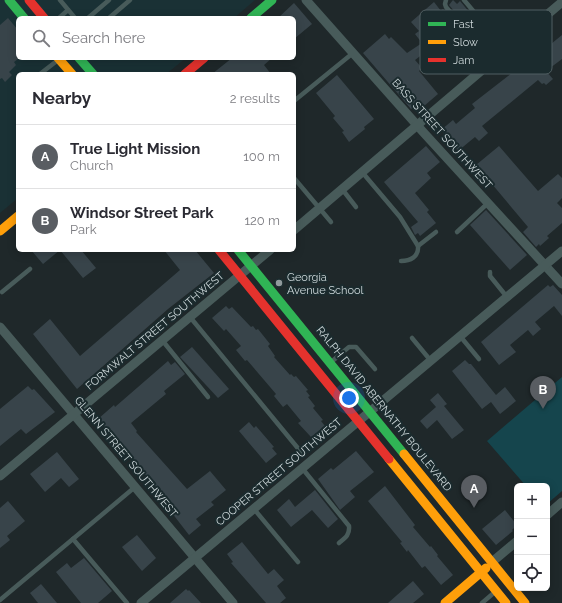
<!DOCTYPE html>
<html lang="en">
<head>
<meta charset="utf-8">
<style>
	:root { --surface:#fff; --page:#f2f2f3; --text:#2b2b33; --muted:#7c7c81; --line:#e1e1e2; --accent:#595d62 }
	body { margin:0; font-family:Raleway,sans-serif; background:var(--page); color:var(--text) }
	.controls { position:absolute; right:12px; bottom:12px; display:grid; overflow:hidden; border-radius:6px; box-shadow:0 2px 10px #0003 }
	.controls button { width:36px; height:36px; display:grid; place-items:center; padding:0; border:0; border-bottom:1px solid var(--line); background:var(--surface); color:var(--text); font:20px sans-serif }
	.you { position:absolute; left:349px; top:398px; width:14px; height:14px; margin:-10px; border:3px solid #fff; border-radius:50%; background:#1a73e8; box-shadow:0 0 0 6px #1a73e833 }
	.badge { display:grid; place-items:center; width:26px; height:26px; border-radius:50%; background:var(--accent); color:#fff; font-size:13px; font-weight:700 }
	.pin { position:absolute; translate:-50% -33px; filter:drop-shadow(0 1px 2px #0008) }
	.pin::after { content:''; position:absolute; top:21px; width:14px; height:12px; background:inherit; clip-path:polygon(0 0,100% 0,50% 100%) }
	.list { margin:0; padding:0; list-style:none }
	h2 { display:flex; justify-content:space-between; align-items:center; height:52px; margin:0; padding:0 16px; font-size:17px }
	h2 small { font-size:13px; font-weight:400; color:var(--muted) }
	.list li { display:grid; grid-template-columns:26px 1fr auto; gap:12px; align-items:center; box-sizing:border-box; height:64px; padding:0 16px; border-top:1px solid var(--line) }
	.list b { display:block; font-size:15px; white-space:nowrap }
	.list p { margin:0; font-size:13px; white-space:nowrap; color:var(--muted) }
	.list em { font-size:13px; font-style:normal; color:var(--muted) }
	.icon { flex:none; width:22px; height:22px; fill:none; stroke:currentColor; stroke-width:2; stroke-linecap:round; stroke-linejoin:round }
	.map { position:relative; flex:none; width:562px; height:603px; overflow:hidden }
	.search { position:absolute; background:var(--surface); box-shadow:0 2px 10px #0003; left:16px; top:16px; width:280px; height:44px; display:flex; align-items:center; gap:10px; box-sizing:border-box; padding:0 14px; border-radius:6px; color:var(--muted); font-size:15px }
	.panel { position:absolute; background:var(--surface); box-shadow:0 2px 10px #0003; left:16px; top:72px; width:280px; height:180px; border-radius:6px }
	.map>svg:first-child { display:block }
</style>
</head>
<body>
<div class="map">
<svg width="562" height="603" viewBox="0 0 562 603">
	<rect width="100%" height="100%" fill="#1f282a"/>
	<path fill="#1a3135" d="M0,0H255L234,18H18V58H186L166,74H18V198L0,213Z"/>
	<path fill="#15454d" d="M562,377V491L547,504V486H526L487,441Z"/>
	<g fill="#38444a">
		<path d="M453,0L457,4L460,1L484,30L476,37L449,5Z"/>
		<path d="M434,2L441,11L443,9L472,43L478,47L448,73L428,50L415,60L422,68L419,71L438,94L417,112L414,107L411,109L363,53L385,34L389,39L391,37L407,53L422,43L415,34L419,31L411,22Z"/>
		<path d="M294,3L312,24L294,39V18H278Z"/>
		<path d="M8,18L18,30V59L14,62L16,65L9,72L12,75L5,82L2,78L0,79V25Z"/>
		<path d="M562,35V59L546,71L553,79L546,85L544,83L542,84L538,80L482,126L488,133L479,141L475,137L458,151L441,130L453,120L456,124L475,108L472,104L526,62L525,60L540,49L538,47L547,40L551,44Z"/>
		<path d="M232,58H272L264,65L271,74H212Z"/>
		<path d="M337,75L374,119L364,127L365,129L349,142L342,132L344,131L333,118L335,116L316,93Z"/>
		<path d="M426,146L440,162L427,173L431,178L415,193L429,210L427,212L436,223L420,236L418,233L415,235L411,227L418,222L384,182Z"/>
		<path d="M499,146L538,191L558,174L562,178V198L557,203L562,208V223L547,236L549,238L540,246L539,244L536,247L523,232L528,227L476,165Z"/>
		<path d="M486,210L527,255L510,270L470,225Z"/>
		<path d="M31,250H81L96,268L83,278L60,250L43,264Z"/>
		<path d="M164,250H195L214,273L168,309L77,389L33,334L50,319L80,356L180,270Z"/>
		<path d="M548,285L550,287L553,285L562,295V316L554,306L535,322L541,329L533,336L528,330L510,345L516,352L499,365L481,342Z"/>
		<path d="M226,306L229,309L232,307L251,327L253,326L256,330L258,329L270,344L268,346L275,356L274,357L290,375L291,374L294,377L296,376L308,390L306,391L310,396L308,397L315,406L313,408L323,420L321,421L325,426L311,437L298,423L301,421L287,404L283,407L274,396L276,394L247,360L245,361L236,350L241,346L226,329L224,331L212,318Z"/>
		<path d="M192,347L229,389L218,398L180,357Z"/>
		<path d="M465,360L469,364H471L496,395L505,387L516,401L500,414L491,402L482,409L452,371Z"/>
		<path d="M168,361L171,365L175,362L185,374L164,391L166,394L131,423L137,431L136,432L187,489L210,471L226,490L211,502L214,505L196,519L201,525L189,535L165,504L168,501L98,419L114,405L115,407Z"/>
		<path d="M28,386L32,390L34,389L55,412L26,434L21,429L0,446V409Z"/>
		<path d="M438,393L447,404L444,406L464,430L452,439L437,420L427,429L420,421L436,407L430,400Z"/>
		<path d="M249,422L254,428L256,426L274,447L272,448L277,454L266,463L239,431Z"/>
		<path d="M356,451L374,472L350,491L355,497L340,510L318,479L331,468L333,470Z"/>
		<path d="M57,452L79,479L69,487L61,478L45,492L30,474Z"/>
		<path d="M385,486L415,525L413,527L430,547L431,546L438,555L437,556L453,575L441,585L425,566L422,568L408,550L407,552L400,543L402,542L368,501Z"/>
		<path d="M315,490L338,519L328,528L312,510L291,527L277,510L289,499L295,507Z"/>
		<path d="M8,501L25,521L7,536L10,540L0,548V508Z"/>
		<path d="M505,510L517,525L512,530L513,531L496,545L482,529Z"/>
		<path d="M137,535L156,558L142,571L122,547Z"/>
		<path d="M242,542L268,574L274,569L284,580L277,586L286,598L280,603H266L231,563L233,562L227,554Z"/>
		<path d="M84,558L112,591L98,603H81L56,572L67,563L71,568Z"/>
		<path d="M413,581L424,594L413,603H388Z"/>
		<path d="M41,584L57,603H38L30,593Z"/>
		<path d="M186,589L188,591L189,590L201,603H170Z"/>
	</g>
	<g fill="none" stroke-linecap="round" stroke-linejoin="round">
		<g stroke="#485b5a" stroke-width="4.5">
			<path d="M60,0L75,18"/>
			<path d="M446,0L445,4L446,7L475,41L484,45L490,43"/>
			<path d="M464,0L491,32L490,43"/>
			<path d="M59,18L68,10"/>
			<path d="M88,18L109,0"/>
			<path d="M109,18L130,0"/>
			<path d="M490,43L500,55"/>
			<path d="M40,74L58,60"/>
			<path d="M294,101L353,53"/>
			<path d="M362,172L400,217L418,246L436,232"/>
			<path d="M294,178L331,222"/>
			<path d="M342,189L356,207"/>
			<path d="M457,232L488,203"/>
			<path d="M401,261C410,261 419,257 418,246"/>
			<path d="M490,272V276L507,297"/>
			<path d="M2,292L30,269"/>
			<path d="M190,317L301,452"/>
			<path d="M460,336L479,359"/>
			<path d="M412,338L431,361"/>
			<path d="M162,340L208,397"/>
			<path d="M330,363L349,347H356L375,369"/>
			<path d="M302,468L349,526C350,535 345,538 339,543"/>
			<path d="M254,509L298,562"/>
			<path d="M73,539L127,603"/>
			<path d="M0,600L135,487"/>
			<path d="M482,603L496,591"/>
		</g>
		<g stroke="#485b5a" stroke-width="9">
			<path d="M306,0L424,133L562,284"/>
			<path d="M294,230L562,2"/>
			<path d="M0,327L233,603"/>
			<path d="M0,476L270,250"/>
			<path d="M547,515L562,502"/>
			<path d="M492,562L517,541"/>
			<path d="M141,603L562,251"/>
		</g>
		<g stroke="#30b455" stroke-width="9">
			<path d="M9,0L24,18"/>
			<path d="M251,18L272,0"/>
			<path d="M79,58L93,74"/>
			<path d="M238,250L404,454"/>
		</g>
		<g stroke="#ff9f0a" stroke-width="9">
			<path d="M58,58L72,74"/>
			<path d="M0,231L18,216"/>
			<path d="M404,454L525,603"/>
			<path d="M389,459L506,603"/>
			<path d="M445,603L486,568"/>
		</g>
		<g stroke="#e5322d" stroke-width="9">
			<path d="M29,0L44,18"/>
			<path d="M185,74L204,58"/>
			<path d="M219,250L389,459"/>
		</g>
	</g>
	<circle fill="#919a9c" stroke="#1b2b2e" stroke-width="1.5" cx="279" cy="283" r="4"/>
	<g text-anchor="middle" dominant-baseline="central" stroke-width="4" stroke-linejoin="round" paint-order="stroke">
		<g font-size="11" fill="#ced8da" stroke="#1b2b2e">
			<text transform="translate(442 134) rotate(48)">BASS STREET SOUTHWEST</text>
			<text transform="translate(155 331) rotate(-40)">FORMWALT STREET SOUTHWEST</text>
			<text transform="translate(384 409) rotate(51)">RALPH DAVID ABERNATHY BOULEVARD</text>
			<text transform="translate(126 457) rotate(50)">GLENN STREET SOUTHWEST</text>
			<text transform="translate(279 472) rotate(-40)">COOPER STREET SOUTHWEST</text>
		</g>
		<g font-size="11" fill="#ced8da" stroke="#1b2b2e" text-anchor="start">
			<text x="287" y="277">Georgia<tspan x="287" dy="13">Avenue School</tspan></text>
		</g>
	</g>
	<rect x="420" y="10" width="132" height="64" rx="6" fill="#1b2b2e" stroke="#515f62" stroke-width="1"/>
	<rect x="428" y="22" width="18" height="4" fill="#30b455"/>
	<rect x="428" y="40" width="18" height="4" fill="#ff9f0a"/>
	<rect x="428" y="58" width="18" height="4" fill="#e5322d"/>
	<g font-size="11" fill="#ced8da">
		<text x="453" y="28">Fast</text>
		<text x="453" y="46">Slow</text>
		<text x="453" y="64">Jam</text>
	</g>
</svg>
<div class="controls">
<button>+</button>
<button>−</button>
<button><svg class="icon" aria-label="locate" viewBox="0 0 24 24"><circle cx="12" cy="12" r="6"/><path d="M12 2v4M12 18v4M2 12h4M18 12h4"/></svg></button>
</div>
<div class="you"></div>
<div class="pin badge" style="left:474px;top:508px">A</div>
<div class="pin badge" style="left:543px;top:409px">B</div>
<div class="search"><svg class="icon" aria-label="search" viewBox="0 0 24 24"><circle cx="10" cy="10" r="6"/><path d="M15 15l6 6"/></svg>Search here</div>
<section class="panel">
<h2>Nearby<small>2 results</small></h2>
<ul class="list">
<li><span class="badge">A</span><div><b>True Light Mission</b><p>Church</p></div><em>100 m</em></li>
<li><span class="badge">B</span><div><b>Windsor Street Park</b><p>Park</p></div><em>120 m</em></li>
</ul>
</section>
</div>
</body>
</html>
